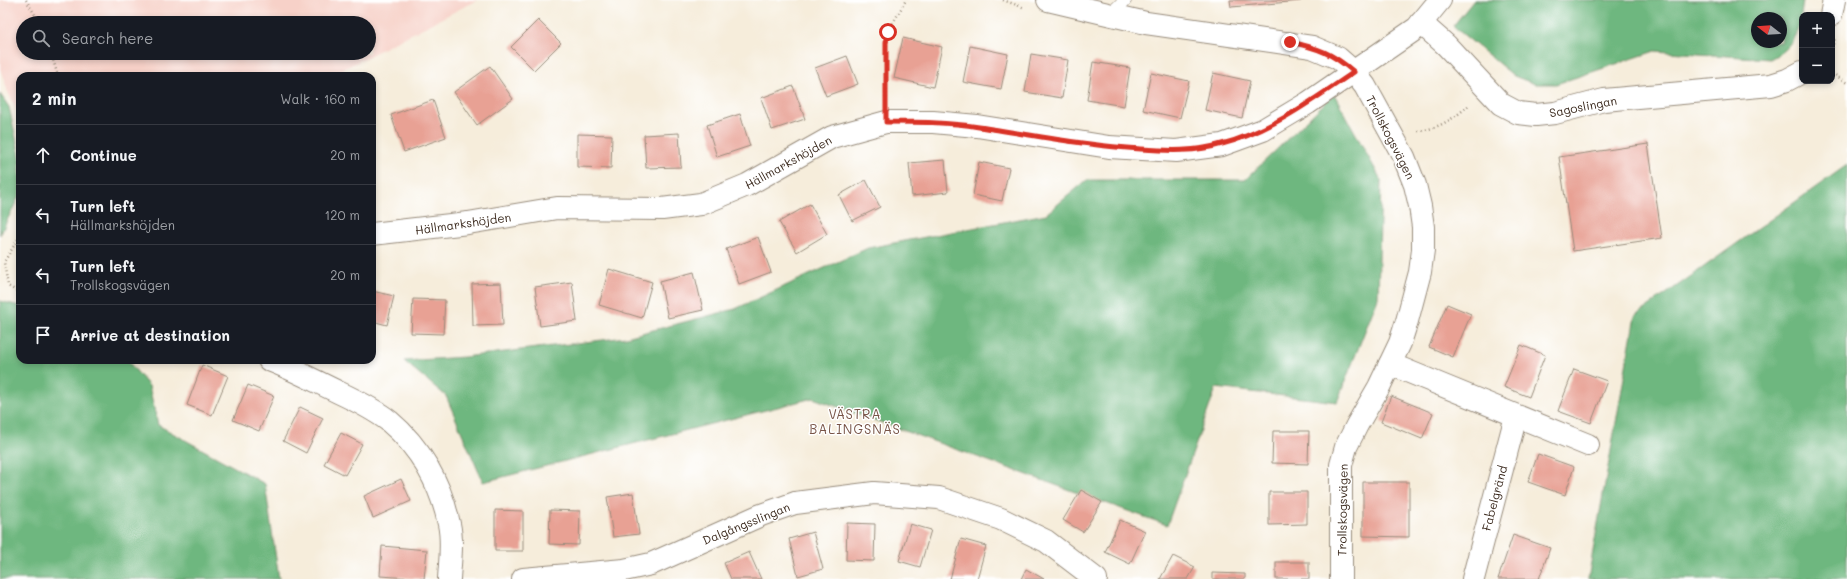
<!DOCTYPE html>
<html lang="en">
<head>
<meta charset="utf-8">
<style>
	:root { --surface:#171b24; --page:#20242c; --text:#f1f3f6; --muted:#9ea1a6; --line:#363941 }
	body { margin:0; font-family:Mali,sans-serif; background:var(--page); color:var(--text) }
	.controls { position:absolute; right:12px; top:12px; display:grid; overflow:hidden; border-radius:8px; box-shadow:0 2px 6px #0003 }
	.controls button { width:36px; height:36px; display:grid; place-items:center; padding:0; border:0; border-bottom:1px solid var(--line); background:var(--surface); color:var(--text); font:20px sans-serif }
	.compass { position:absolute; left:1751px; top:12px; width:36px; height:36px; border-radius:50%; background:var(--surface); box-shadow:0 2px 6px #0003; rotate:287deg }
	.stop { position:absolute; width:12px; height:12px; margin:-9px; border:3px solid #d93025; border-radius:50%; background:#fff }
	.stop.end { background:#d93025; border-color:#fff; box-shadow:0 1px 4px #0008 }
	.list { margin:0; padding:0; list-style:none }
	h2 { display:flex; justify-content:space-between; align-items:center; height:52px; margin:0; padding:0 16px; font-size:17px }
	h2 small { font-size:13px; font-weight:400; color:var(--muted) }
	.list li { display:grid; grid-template-columns:26px 1fr auto; gap:12px; align-items:center; box-sizing:border-box; height:60px; padding:0 16px; border-top:1px solid var(--line) }
	.list b { display:block; font-size:15px; white-space:nowrap }
	.list p { margin:0; font-size:13px; white-space:nowrap; color:var(--muted) }
	.list em { font-size:13px; font-style:normal; color:var(--muted) }
	.icon { flex:none; width:22px; height:22px; fill:none; stroke:currentColor; stroke-width:2; stroke-linecap:round; stroke-linejoin:round }
	.map { position:relative; flex:none; width:1847px; height:579px; overflow:hidden }
	.search { position:absolute; background:var(--surface); box-shadow:0 2px 6px #0003; left:16px; top:16px; width:360px; height:44px; display:flex; align-items:center; gap:10px; box-sizing:border-box; padding:0 14px; border-radius:22px; color:var(--muted); font-size:15px }
	.panel { position:absolute; background:var(--surface); box-shadow:0 2px 6px #0003; left:16px; top:72px; width:360px; height:292px; border-radius:12px }
	.map>svg:first-child { display:block }
</style>
</head>
<body>
<div class="map">
<svg width="1847" height="579" viewBox="0 0 1847 579">
	<rect width="100%" height="100%" fill="#fff"/>
	<filter id="ink" filterUnits="userSpaceOnUse"><feTurbulence type="fractalNoise" baseFrequency=".025" numOctaves="2"/><feDisplacementMap in="SourceGraphic" scale="8" xChannelSelector="R" yChannelSelector="G"/><feConvolveMatrix kernelMatrix="1 2 1 2 8 2 1 2 1" color-interpolation-filters="sRGB"/></filter>
	<filter id="wash" filterUnits="userSpaceOnUse"><feTurbulence type="fractalNoise" baseFrequency=".012" numOctaves="4" result="noise"/><feDisplacementMap in="SourceGraphic" scale="16" xChannelSelector="R" yChannelSelector="G"/><feGaussianBlur stdDeviation="0.9" result="paint"/><feColorMatrix in="noise" values="0 0 0 0 0 0 0 0 0 0 0 0 0 0 0 0 0 1.4 0 .05"/><feComposite in="paint" operator="in"/></filter>
	<g filter="url(#wash)">
		<rect width="100%" height="100%" fill="#f6eddb"/>
		<path fill="#f7d1c8" fill-rule="evenodd" d="M0,0H477L330,76H20V117L8,92L0,69ZM23,23H369V53H23Z"/>
		<g fill="#6eb77f" stroke="#54704e" fill-rule="evenodd">
			<path d="M1474,0H1803C1800,28 1796,46 1770,59L1655,51L1556,84H1535L1514,76L1453,26ZM1757,18H1781V42H1757Z"/>
			<path d="M0,94L9,107L20,156V194L0,235Z"/>
			<path d="M1334,94L1381,180L1378,298L1337,402L1216,388L1167,525L813,398L483,482L446,396L404,361L464,357L626,337L735,309L868,248L1046,214L1087,180H1245Z"/>
			<path d="M1847,165V579H1588L1635,316Z"/>
			<path d="M0,301L20,306V360H127L149,386L158,425L265,484L279,579H0Z"/>
		</g>
		<g id="blocks">
			<g fill="#e8a194">
				<path d="M1230,0H1301V1L1231,7Z"/>
				<path d="M538,20L561,43L534,70L511,47Z"/>
				<path d="M903,38L942,47L933,87L894,78Z"/>
				<path d="M970,46L1008,54L1001,89L963,82Z"/>
				<path d="M1031,54L1068,60L1062,98L1025,92Z"/>
				<path d="M847,56L858,84L826,96L815,68Z"/>
				<path d="M1093,62L1130,68L1124,106L1087,100Z"/>
				<path d="M490,66L513,99L477,125L454,92Z"/>
				<path d="M1151,73L1189,81L1180,118L1143,110Z"/>
				<path d="M1213,73L1250,81L1242,118L1205,110Z"/>
				<path d="M793,86L805,119L772,130L761,98Z"/>
				<path d="M433,100L446,137L404,152L391,115Z"/>
				<path d="M740,114L750,146L717,157L707,125Z"/>
				<path d="M679,133L681,167L646,168L644,135Z"/>
				<path d="M577,134L612,135L611,168L577,167Z"/>
				<path d="M1648,144L1662,238L1573,251L1559,157Z"/>
				<path d="M945,160L948,192L912,196L909,163Z"/>
				<path d="M979,162L1009,168L1002,201L973,195Z"/>
				<path d="M866,180L880,207L852,221L839,195Z"/>
				<path d="M810,204L827,234L797,252L779,222Z"/>
				<path d="M758,237L771,272L739,284L726,249Z"/>
				<path d="M609,269L652,282L642,318L599,305Z"/>
				<path d="M694,272L703,310L668,318L660,281Z"/>
				<path d="M572,282L577,321L540,326L535,287Z"/>
				<path d="M501,283L503,325L473,326L472,284Z"/>
				<path d="M372,291L394,296L387,325L372,321Z"/>
				<path d="M413,299L445,300L443,334L411,333Z"/>
				<path d="M1447,304L1471,314L1453,357L1429,347Z"/>
				<path d="M1521,345L1545,355L1529,397L1504,387Z"/>
				<path d="M202,365L228,376L212,415L187,405Z"/>
				<path d="M1574,369L1607,381L1591,423L1558,411Z"/>
				<path d="M248,385L274,396L259,431L233,420Z"/>
				<path d="M1391,396L1433,413L1422,439L1381,422Z"/>
				<path d="M300,407L323,418L306,453L283,441Z"/>
				<path d="M1273,431H1309L1308,464L1272,463Z"/>
				<path d="M341,433L362,444L345,475L324,464Z"/>
				<path d="M1538,454L1574,467L1565,495L1528,482Z"/>
				<path d="M401,479L411,501L373,518L364,496Z"/>
				<path d="M1363,482H1409V537L1363,536Z"/>
				<path d="M1081,490L1102,502L1083,532L1063,520Z"/>
				<path d="M1269,492H1307V524L1269,525Z"/>
				<path d="M633,493L639,534L613,537L607,497Z"/>
				<path d="M495,510L523,511V551H495Z"/>
				<path d="M550,510L580,511L579,545L549,544Z"/>
				<path d="M1120,520L1145,531L1130,564L1105,552Z"/>
				<path d="M847,523L875,524L874,561L846,560Z"/>
				<path d="M910,524L931,530L920,567L899,561Z"/>
				<path d="M813,532L823,569L798,576L789,539Z"/>
				<path d="M1513,535L1550,548L1539,579H1498Z"/>
				<path d="M961,539L986,546L977,579H950Z"/>
				<path d="M382,546L427,550L424,579L380,576Z"/>
				<path d="M749,552L761,579H731L724,563Z"/>
				<path d="M1173,556L1195,567L1188,579H1160Z"/>
				<rect x="1276" y="562" width="33" height="17"/>
				<path d="M1026,569L1044,579H1021Z"/>
				<path d="M1212,573L1245,574V579H1212Z"/>
			</g>
		</g>
	</g>
	<g filter="url(#ink)">
		<use href="#blocks" fill-opacity="0" stroke="#988c7c" stroke-width="1"/>
		<g fill="none" stroke-linecap="round" stroke-linejoin="round">
			<g stroke="#988c7c" stroke-width="14">
				<path id="lane" d="M1110,15L1125,0"/>
			</g>
			<g stroke="#988c7c" stroke-width="24">
				<g id="street">
					<path d="M1048,0L1146,23L1312,47L1338,58L1354,72L1365,86L1404,157L1415,185L1420,206L1423,227V250L1420,272L1407,321L1400,343L1379,387L1357,425L1346,447L1341,465V579"/>
					<path d="M1831,15L1834,0"/>
					<path d="M1421,23L1446,45L1501,104L1518,113L1536,115L1555,113L1604,100L1771,85L1787,80L1802,72"/>
					<path d="M372,234L468,223L557,208L662,209L701,204L747,185L832,137L886,122H933L977,126L1109,147L1176,151L1222,145L1263,130L1308,103L1417,28L1440,0"/>
					<path d="M269,360C293,369 315,381 338,392C355,400 374,409 389,421C420,447 441,484 449,524C453,542 450,561 449,579"/>
					<path d="M1390,364L1588,445"/>
					<path d="M523,579L624,570L651,564L761,515L795,503L874,493L939,498L1001,519L1046,541L1096,579"/>
					<path d="M1473,579L1516,416"/>
				</g>
			</g>
			<g stroke="#988c7c" stroke-width="2.5" stroke-dasharray="1 3" stroke-linecap="butt">
				<path d="M26,0L40,23"/>
				<path d="M1003,0L1025,8"/>
				<path d="M1832,48L1835,39"/>
				<path d="M51,53L58,76"/>
				<path d="M1832,73L1847,83"/>
				<path d="M886,98V43L888,32L906,0"/>
				<path d="M1418,131C1438,129 1455,118 1469,105"/>
				<path d="M20,236L4,262L8,286L20,293"/>
			</g>
			<use href="#lane" stroke="#fff" stroke-width="13"/>
			<use href="#street" stroke="#fff" stroke-width="22"/>
		</g>
	</g>
	<g fill="none" stroke-linecap="round" stroke-linejoin="round" filter="url(#ink)">
		<path stroke="#d93025" stroke-width="5" d="M888,32L886,43V122C917,122 948,122 979,127C1033,135 1087,146 1141,149C1168,151 1196,152 1222,144C1271,131 1313,100 1354,72C1332,53 1318,48 1290,42"/>
	</g>
	<g text-anchor="middle" dominant-baseline="central" stroke-width="3" stroke-linejoin="round" paint-order="stroke">
		<g font-size="12" fill="#3b2a1e" stroke="#fff">
			<text transform="translate(1583 106) rotate(-11)">Sagoslingan</text>
			<text transform="translate(1391 137) rotate(63)">Trollskogsvägen</text>
			<text transform="translate(788 162) rotate(-29)">Hällmarkshöjden</text>
			<text transform="translate(463 223) rotate(-8)">Hällmarkshöjden</text>
			<text transform="translate(1494 498) rotate(-75)">Fabelgränd</text>
			<text transform="translate(1342 510) rotate(-89)">Trollskogsvägen</text>
			<text transform="translate(746 523) rotate(-22)">Dalgångsslingan</text>
		</g>
		<g font-size="13" letter-spacing="1" fill="#785447" stroke="#fff">
			<text x="855" y="413">VÄSTRA<tspan x="855" dy="15">BALINGSNÄS</tspan></text>
		</g>
	</g>
</svg>
<div class="controls">
<button>+</button>
<button>−</button>
</div>
<svg class="compass" viewBox="-18 -18 36 36"><path d="M0-13l5 13h-10z" fill="#e53935"/><path d="M0 13l5-13h-10z" fill="#9ea1a6"/></svg>
<div class="stop" style="left:888px;top:32px"></div>
<div class="stop end" style="left:1290px;top:42px"></div>
<div class="search"><svg class="icon" aria-label="search" viewBox="0 0 24 24"><circle cx="10" cy="10" r="6"/><path d="M15 15l6 6"/></svg>Search here</div>
<section class="panel">
<h2>2 min<small>Walk · 160 m</small></h2>
<ul class="list">
<li><svg class="icon" aria-label="ahead" viewBox="0 0 24 24"><path d="M12 20V5M6 11l6-6 6 6"/></svg><div><b>Continue</b></div><em>20 m</em></li>
<li><svg class="icon" aria-label="left" viewBox="0 0 24 24"><path d="M17 20v-9H6M10 6l-5 5 5 5"/></svg><div><b>Turn left</b><p>Hällmarkshöjden</p></div><em>120 m</em></li>
<li><svg class="icon" aria-label="left" viewBox="0 0 24 24"><path d="M17 20v-9H6M10 6l-5 5 5 5"/></svg><div><b>Turn left</b><p>Trollskogsvägen</p></div><em>20 m</em></li>
<li><svg class="icon" aria-label="arrive" viewBox="0 0 24 24"><path d="M6 21V4h12l-3 4 3 4H6"/></svg><div><b>Arrive at destination</b></div></li>
</ul>
</section>
</div>
</body>
</html>
